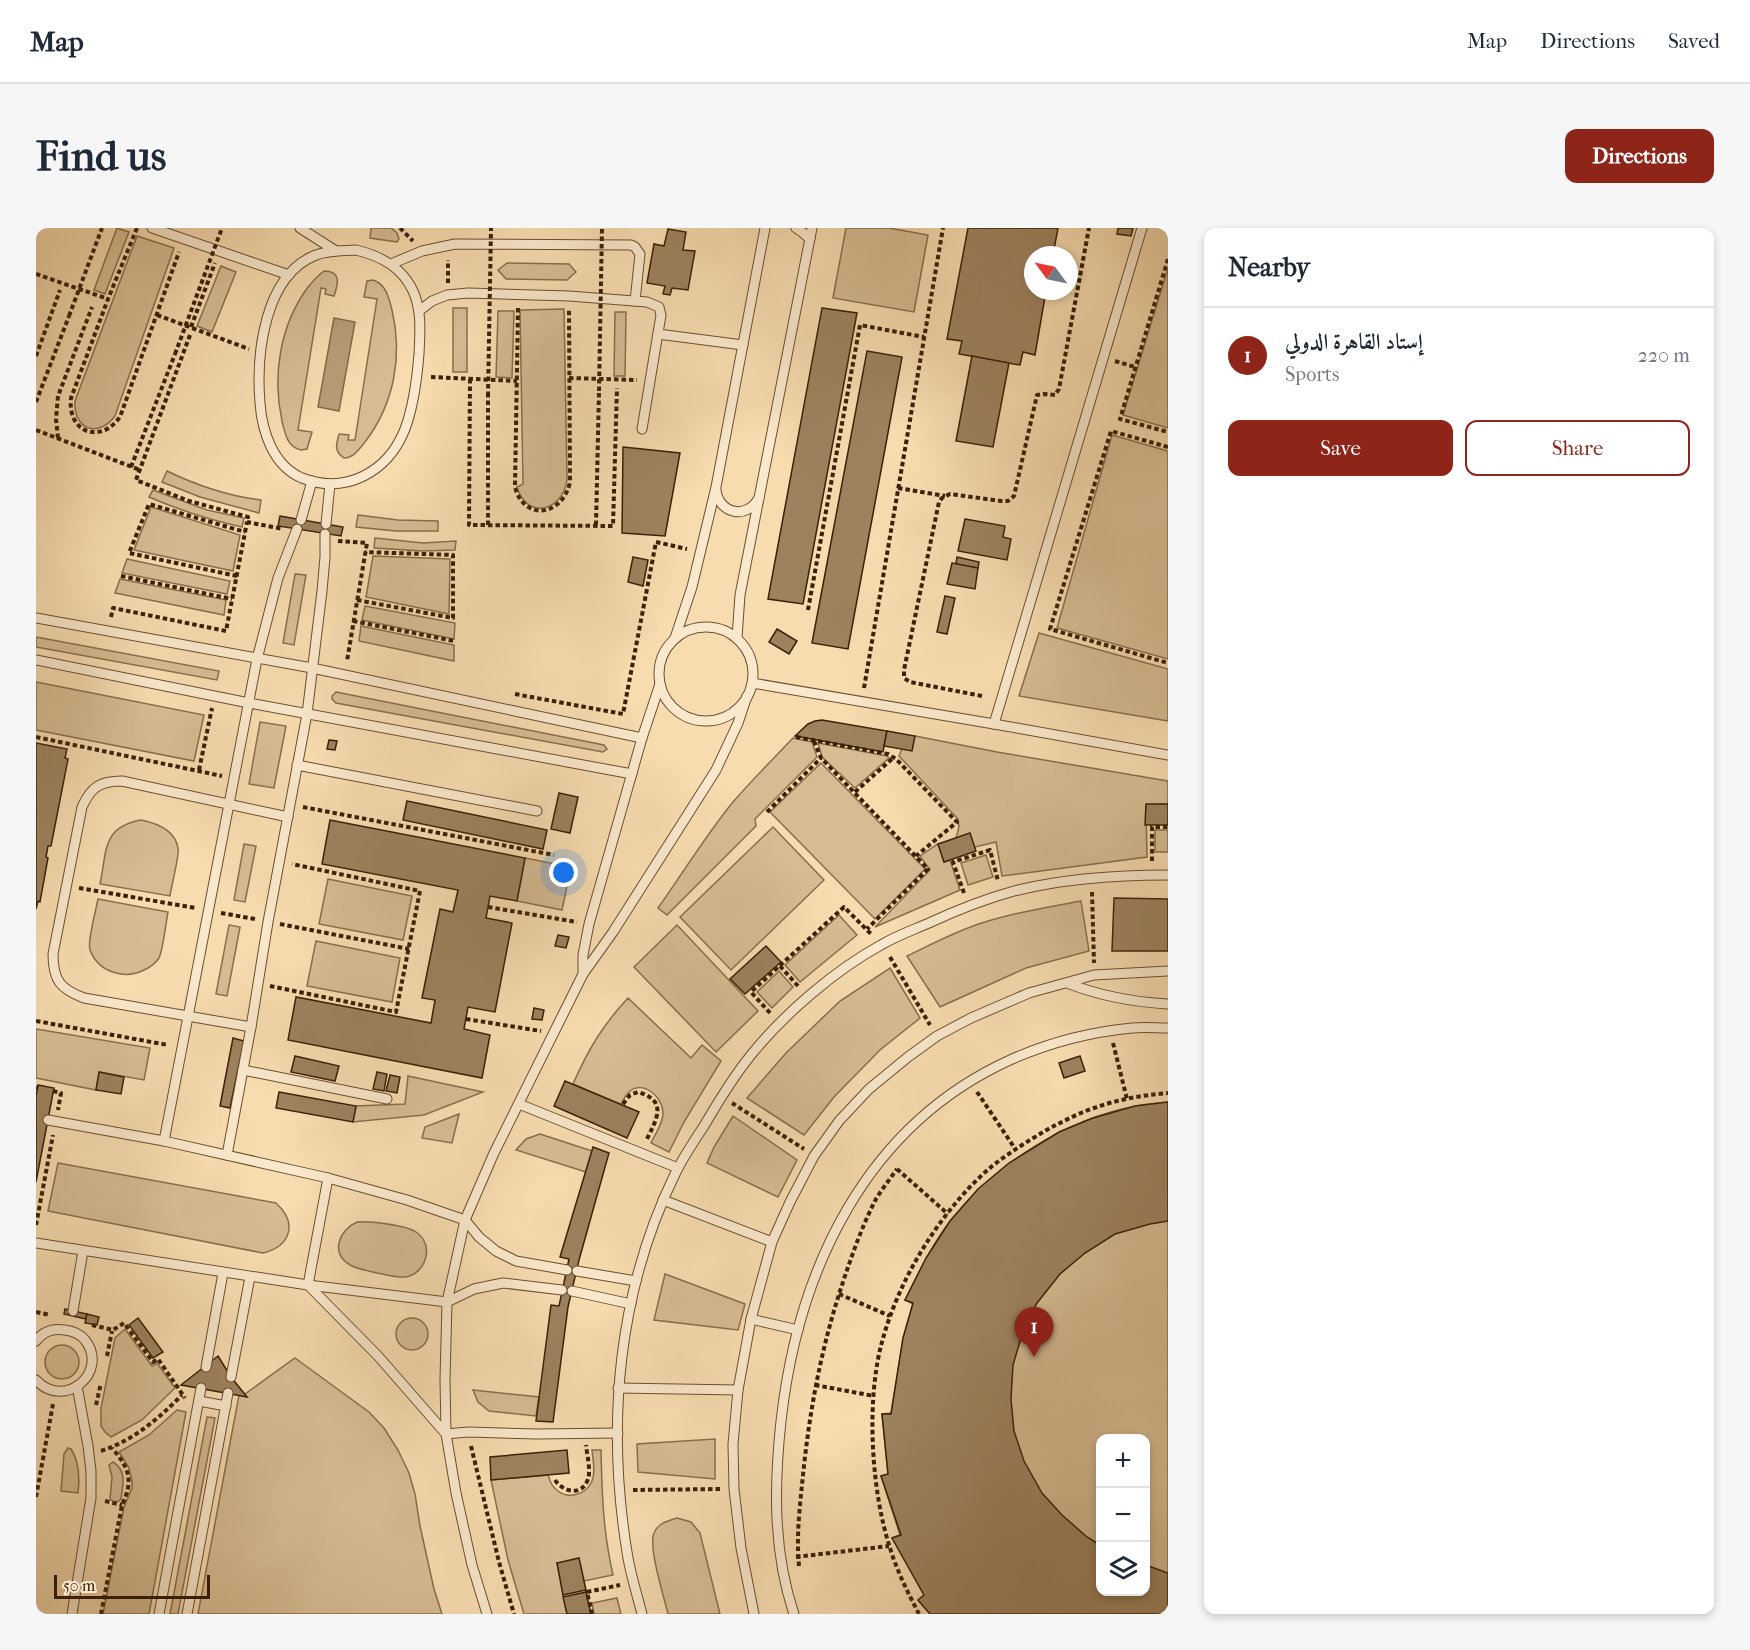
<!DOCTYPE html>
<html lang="en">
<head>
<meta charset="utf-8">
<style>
	:root { --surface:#fff; --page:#f6f6f7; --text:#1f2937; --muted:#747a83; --line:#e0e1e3; --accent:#8f2418 }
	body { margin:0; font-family:"IM FELL French Canon",Amiri,serif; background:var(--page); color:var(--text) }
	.controls { position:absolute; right:18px; bottom:18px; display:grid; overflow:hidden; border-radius:12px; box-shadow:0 3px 9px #0003 }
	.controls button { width:54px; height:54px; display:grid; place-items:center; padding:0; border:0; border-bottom:2px solid var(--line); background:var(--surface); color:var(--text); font:30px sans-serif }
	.compass { position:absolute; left:988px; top:18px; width:54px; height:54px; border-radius:50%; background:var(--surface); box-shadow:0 3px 9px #0003; rotate:303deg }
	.scale { position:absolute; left:18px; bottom:15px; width:156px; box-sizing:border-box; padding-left:6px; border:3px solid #3b2006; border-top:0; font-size:16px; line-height:21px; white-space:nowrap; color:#3b2006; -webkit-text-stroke:4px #fae8cc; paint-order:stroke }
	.you { position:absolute; left:528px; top:645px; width:21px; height:21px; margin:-15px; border:4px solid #fff; border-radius:50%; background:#1a73e8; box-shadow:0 0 0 9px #1a73e833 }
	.badge { display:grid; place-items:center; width:39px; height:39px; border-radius:50%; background:var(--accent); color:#fff; font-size:20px; font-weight:700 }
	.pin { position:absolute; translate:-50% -50px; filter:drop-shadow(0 2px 3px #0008) }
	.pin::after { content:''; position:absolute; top:32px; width:21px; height:18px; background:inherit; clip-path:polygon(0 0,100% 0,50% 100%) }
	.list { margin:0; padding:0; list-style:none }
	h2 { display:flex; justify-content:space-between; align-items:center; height:78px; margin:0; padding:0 24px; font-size:26px }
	h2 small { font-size:20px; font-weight:400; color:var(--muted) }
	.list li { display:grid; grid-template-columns:39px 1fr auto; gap:18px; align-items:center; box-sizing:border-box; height:96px; padding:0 24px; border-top:2px solid var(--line) }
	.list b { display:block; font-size:22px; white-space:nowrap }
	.list p { margin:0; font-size:20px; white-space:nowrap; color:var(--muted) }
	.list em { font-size:20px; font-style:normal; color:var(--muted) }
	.actions { display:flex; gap:12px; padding:18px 24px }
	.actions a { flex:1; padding:14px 0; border:2px solid var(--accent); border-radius:12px; text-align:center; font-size:21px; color:var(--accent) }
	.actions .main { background:var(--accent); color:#fff }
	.icon { flex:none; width:33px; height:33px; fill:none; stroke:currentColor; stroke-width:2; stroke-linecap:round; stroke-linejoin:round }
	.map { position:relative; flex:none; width:1132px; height:1386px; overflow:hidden; border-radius:12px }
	header { display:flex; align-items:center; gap:36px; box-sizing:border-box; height:84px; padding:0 30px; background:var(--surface); border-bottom:2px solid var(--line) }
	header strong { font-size:28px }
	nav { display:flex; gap:33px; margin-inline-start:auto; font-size:21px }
	.intro { display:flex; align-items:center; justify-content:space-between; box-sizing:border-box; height:144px; padding:0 36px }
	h1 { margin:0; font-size:42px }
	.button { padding:15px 27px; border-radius:12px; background:var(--accent); color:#fff; font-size:21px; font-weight:700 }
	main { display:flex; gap:36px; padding:0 36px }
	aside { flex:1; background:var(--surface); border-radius:12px; box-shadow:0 3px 9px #0003 }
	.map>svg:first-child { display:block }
</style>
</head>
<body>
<header>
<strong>Map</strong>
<nav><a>Map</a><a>Directions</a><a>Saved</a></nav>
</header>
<div class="intro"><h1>Find us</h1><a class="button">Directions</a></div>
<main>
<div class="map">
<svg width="1132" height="1386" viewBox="0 0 1132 1386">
	<rect width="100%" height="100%" fill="#f7dcb0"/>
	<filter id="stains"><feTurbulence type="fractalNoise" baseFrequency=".00333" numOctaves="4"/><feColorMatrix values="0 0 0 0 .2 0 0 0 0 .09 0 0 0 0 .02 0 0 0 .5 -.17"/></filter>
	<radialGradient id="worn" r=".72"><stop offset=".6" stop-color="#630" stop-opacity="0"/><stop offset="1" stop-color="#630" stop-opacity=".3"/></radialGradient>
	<g fill="#d7bc93" stroke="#896e4c" stroke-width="1.5" fill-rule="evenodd">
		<path d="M81,0L93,4L69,66L58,62Z"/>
		<path d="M335,0H355L361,5L363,11L361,14L334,10Z"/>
		<path d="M810,0H853L892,7L878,84L797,70Z"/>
		<path d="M101,8L138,20L79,188C62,211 37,201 39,173Z"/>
		<path d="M471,35L533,36L540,44L531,52L470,51L462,42Z"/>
		<path d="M185,38L200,44L176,104L161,98Z"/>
		<path d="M1132,40V200L1087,187Z"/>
		<path d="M288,43C306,43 302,56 298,68L289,66L290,61L285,60L262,202L276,204L271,221L265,222C251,219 249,205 246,193C236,147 244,97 272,59C277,53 282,47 288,43Z"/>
		<path d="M337,52C350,56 353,70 356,82C367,128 358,176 329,214C323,221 318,230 308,230C298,223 300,217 303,206L313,207L312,212H319L341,71L328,69L331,53Z"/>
		<rect x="417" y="80" width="14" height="64"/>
		<path d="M528,81L531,252C526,285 490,291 481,259L487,256L484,82Z"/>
		<path d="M462,83H478L476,150L460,149Z"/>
		<path d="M579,84H590L589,148H578Z"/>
		<path d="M1076,207L1132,223V431L1021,400Z"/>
		<path d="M131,243C162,258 191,268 225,272L223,285L164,269L126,254Z"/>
		<path d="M117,262L171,282L208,290L206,299C174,292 143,282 113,269Z"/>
		<path d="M115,279L204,307L197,343L98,322Z"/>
		<path d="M322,287L362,292L402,293V303H360L320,299Z"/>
		<path d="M339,310L387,315L420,313L419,322L387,323L338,320Z"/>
		<path d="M337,328L414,331L413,386L330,369Z"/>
		<path d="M91,331L194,353L191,366L86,345Z"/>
		<path d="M259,346L270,347L258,417L247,415Z"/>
		<path d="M84,351L190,372L188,387L79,365Z"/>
		<path d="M329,378L419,395L418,411L326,392Z"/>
		<path d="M325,398L418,417V433L323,413Z"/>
		<path d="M1003,405L1132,441V493L983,468Z"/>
		<path d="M0,409L183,443L181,452L0,419Z"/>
		<path d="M0,454L168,487L158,533L0,502Z"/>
		<path d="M300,464L568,517L571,521L567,524L300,475L296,471V468Z"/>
		<path d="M224,494L250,498L238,560L213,556Z"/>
		<path d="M879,508L961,524L1132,553V576L1110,577L1111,629L966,648L960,614L939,619L920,610L923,599L922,591L863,528L866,521Z"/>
		<path d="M757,510L776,514L781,529L719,591L720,598L631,687L622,680C647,645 670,607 697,574C716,552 737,531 757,510Z"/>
		<path d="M782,515L851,528L853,530L819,560L786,529Z"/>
		<path d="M785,535L889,641L839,691L734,584Z"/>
		<path d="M105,592C120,595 139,602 142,620C144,626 135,659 134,668L64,656C71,623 66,599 105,592Z"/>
		<path d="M737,599L788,652L695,742L644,689Z"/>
		<rect x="1119" y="602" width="13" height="22"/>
		<path d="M208,616L220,618L209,674L198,672Z"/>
		<path d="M902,616L908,634L914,632L924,662L839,699L894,642L884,628Z"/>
		<path d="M950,627L957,649L932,657L925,635Z"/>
		<path d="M489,630L535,639L526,682L481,673Z"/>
		<path d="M292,651L376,668L367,712L283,696Z"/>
		<path d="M62,671L132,684C130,694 127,722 123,730C120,735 113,740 108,742C88,752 62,744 54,722C51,714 60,682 62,671Z"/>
		<path d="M1045,673L1053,723L990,740L904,779L871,728C896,716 922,702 949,694C980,684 1013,679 1045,673Z"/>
		<path d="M803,687L821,707L764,754L749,737Z"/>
		<path d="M193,697L204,699L191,768L180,766Z"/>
		<path d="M641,697L722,783L680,824L598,739Z"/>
		<path d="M280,713L364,730L356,774L271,758Z"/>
		<path d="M854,740L884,790L844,822L798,869L768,907L711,870L750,825L804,773Z"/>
		<path d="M743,743L757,759L736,780L721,764Z"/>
		<path d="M592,770L655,830L666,817L685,833L648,894L633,924L615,915C619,906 628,894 627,884C626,868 607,852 593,864C589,868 587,872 585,877L537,856C552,822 566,798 592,770Z"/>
		<path d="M0,801L114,820L108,852L64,844L60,862L0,850Z"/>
		<path d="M372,848L447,864L388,887L317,894L320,878L369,876Z"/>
		<path d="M1132,874V1386H894L882,1372L888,1367L856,1310L864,1307L845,1248L852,1246L846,1186L855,1185L867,1111L877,1076L869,1072C883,1044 896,1016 915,992C959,936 1030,891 1100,878C1110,876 1121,875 1132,874ZM1064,1210H1110V1364H1064Z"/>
		<path d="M423,886L416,915L386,910L389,899Z"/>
		<path d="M697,888L761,932L742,969L671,935L678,919Z"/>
		<path d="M504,906L556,923L550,944L480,922L490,911Z"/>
		<path d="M22,935L240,975C262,995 255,1018 227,1025L12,983Z"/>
		<path d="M321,994C333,993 370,997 380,1004C401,1018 388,1051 364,1049C354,1048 323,1042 314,1037C294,1025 303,1002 321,994Z"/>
		<path d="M629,1046L709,1076L702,1102L618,1092Z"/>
		<circle cx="376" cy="1106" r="16"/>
		<path d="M89,1101L116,1138L121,1135L139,1160L106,1192L75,1209L69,1204L65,1198V1180L79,1110Z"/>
		<circle cx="26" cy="1134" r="17"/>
		<path d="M259,1130L333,1184L348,1200L362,1222L373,1245L379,1266L384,1298L398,1361L406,1386H162L203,1167L210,1169L209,1166Z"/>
		<path d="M437,1162L503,1169L500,1188L453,1183L442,1174Z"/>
		<path d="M141,1182L150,1184L113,1386H67L88,1279L96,1260V1253L93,1240L83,1224L113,1207Z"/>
		<path d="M171,1189L179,1190L142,1386H134Z"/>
		<path d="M679,1211V1251L602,1244L601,1216Z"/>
		<path d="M32,1220L35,1221C43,1233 44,1251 42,1265L25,1263L28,1226Z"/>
		<path d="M556,1222H565C566,1266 567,1303 577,1347L548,1353L521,1335L531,1386H488L472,1332L455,1252L512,1247C514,1253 516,1259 522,1263C532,1271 549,1267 555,1255C560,1246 557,1232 556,1222Z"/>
		<path d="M77,1234C91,1243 87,1256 85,1271L83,1273L78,1274L74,1271L76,1249L73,1237Z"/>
		<path d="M641,1290L655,1294L664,1305L684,1386H632C628,1369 612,1319 618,1305C622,1295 632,1293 641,1290Z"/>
		<path d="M581,1370L585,1386H558L556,1375Z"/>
	</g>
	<path fill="#b79c76" stroke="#856a49" stroke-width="1.5" d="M298,90L319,94L303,183L282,179Z"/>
	<g fill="#9d825e" stroke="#3b2006" stroke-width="1.5">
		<path d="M932,0H1022L1017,27H997V63H1010L999,127L987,124L984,137L923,126L926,113L911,111Z"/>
		<path d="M1082,0H1097L1095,8L1081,6Z"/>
		<path d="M632,1L650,4L647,22L659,23L652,62L636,60L634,67L627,66L629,58L611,55L618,16L628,18Z"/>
		<path d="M786,80L821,85L767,376L732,371Z"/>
		<path d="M831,123L866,129L812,421L776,415Z"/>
		<path d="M936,128L973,135L957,219L920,213Z"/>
		<path d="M587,219L644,225L629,308L586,305Z"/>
		<path d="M244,288L307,299L305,308L242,298Z"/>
		<path d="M929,291L969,298L967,309L975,311L971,332L922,323Z"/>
		<path d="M597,329L612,332L607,358L592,354Z"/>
		<path d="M921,329L943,334L942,340L920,336Z"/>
		<path d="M916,335L942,340L939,361L911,356Z"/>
		<path d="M909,368L919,370L911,406L901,404Z"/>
		<path d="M741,401L761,413L753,426L733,414Z"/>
		<path d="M786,492L851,503L847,524L759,508L772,496L779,493Z"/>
		<path d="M851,503L879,508L876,523L848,518Z"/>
		<path d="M293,512L301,513L299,522L291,521Z"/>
		<path d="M0,515L31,521L29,530L32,531L15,618H12L10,629L12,630L4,674L2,673L0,681Z"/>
		<path d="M523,565L542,569L534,605L515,601Z"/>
		<path d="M371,573L511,602L507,621L367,592Z"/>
		<path d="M1110,576H1132V597H1109Z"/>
		<path d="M294,592L489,630L481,673L454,668L450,690L476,695L459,784L432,779L428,801L454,807L446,850L252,812L260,769L395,795L399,772L386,770L404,681L417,684L422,662L286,636Z"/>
		<path d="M934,605L940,623L908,634L902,616Z"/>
		<path d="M1078,670L1132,671V723H1076Z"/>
		<path d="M522,707L533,709L530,720L519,718Z"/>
		<path d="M730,718L745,734L709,766L694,751Z"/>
		<path d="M498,780L508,782L506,792L496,791Z"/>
		<path d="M197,810L208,813L194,880L184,878Z"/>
		<path d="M259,828L303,838L299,853L255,844Z"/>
		<path d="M1044,828L1049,843L1028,850L1023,835Z"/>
		<path d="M63,844L88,849L85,866L60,862Z"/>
		<path d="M341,844L351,846L348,863L337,861Z"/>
		<path d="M354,847L364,849L361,865L350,863Z"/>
		<path d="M529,853L603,884L591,910L518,878Z"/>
		<path d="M2,857L18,860L0,954V868Z"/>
		<path d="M243,864L320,878L317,894L240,880Z"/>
		<path d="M1132,874V993L1114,996L1079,1006L1049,1025L1024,1046L1001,1075L988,1100L977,1137L975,1171L978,1203L988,1233L1006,1265L1026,1287L1051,1309L1064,1317V1364H1110V1337L1132,1345V1386H894L882,1372L888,1367L856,1310L865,1307L845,1248L852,1246L846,1186H855L867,1110L877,1075L869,1072L890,1030L914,993L942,961L973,935L1023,904L1057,890L1099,878Z"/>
		<path d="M557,919L573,925L543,1032L532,1079L517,1194L500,1193L515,1077L523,1078L533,1031L524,1029Z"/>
		<path d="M29,1081L51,1086L50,1091L28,1086Z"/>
		<path d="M51,1086L63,1089L61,1097L49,1095Z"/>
		<path d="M102,1090L127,1124L117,1130L93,1097Z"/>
		<path d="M182,1128L195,1149L211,1169L145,1157Z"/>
		<path d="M531,1222L533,1245L455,1252L454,1229Z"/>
		<path d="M543,1330L550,1362L527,1367L521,1335Z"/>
		<path d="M550,1364L555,1386H531L527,1369Z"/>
	</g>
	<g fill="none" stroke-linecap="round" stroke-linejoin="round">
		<g stroke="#6a4f30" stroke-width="11">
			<g id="service">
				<path d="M116,0L253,47"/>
				<path d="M264,0L300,23"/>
				<path d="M760,0L766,4L774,11"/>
				<path d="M320,22C345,28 366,39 377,63C386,82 384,105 383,126C381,151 378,177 369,201C352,244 310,267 266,250C237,238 226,203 224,175C220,127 228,47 280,27C293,22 307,23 320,22Z"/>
				<path d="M355,36L386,23L419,16L595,17L599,19L604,26L599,73"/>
				<path d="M383,83L396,73L411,67L432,65L533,68L611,74L623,79L625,87L606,201"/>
				<path d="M622,106L707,117"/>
				<path d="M680,262C683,286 711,292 723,270"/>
				<path d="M265,292L276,253"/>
				<path d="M290,296L294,256"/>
				<path d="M0,390L276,440L606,510"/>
				<circle cx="670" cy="446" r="47"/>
				<path d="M639,410L656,359L680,259L729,0"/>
				<path d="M701,410L704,367L776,0"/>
				<path d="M0,432L213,475L596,546"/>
				<path d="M716,455L958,496L1132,527"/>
				<path d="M958,496L1106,0"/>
				<path d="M261,537L501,583"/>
				<path d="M547,746V727L553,696L606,510L624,456"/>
				<path d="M1031,755C1064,768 1097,774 1132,776"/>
				<path d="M215,799L48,770C24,761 17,752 17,726L46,579C55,559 64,553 86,553L252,589"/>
				<path d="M207,842L351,871"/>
				<path d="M483,876L642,940"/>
				<path d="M12,892L128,913L292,950L371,972L429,992L443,1009L460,1023L480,1033L531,1042"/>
				<path d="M128,913L221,431L242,350L261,301"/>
				<path d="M191,927L215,799L232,694L271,486L286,363L289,329V306"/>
				<path d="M292,950L272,1057L342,1128L410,1206L432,1204L501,1206L582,1205"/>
				<path d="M627,972L736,1014"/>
				<path d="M0,1015L272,1057L411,1074L438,1061L467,1055L526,1062"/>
				<path d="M541,1043L600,1053"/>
				<path d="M536,1063L595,1076"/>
				<path d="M37,1083L47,1023"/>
				<path d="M715,1091L762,1102"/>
				<path d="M0,1113C7,1103 17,1100 29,1102C37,1103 44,1106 49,1112C74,1144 28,1183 0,1152"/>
				<path d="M170,1139L187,1045"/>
				<path d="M195,1149L214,1049"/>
				<path d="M582,1160L702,1162"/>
				<path d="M163,1173L190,1178"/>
				<path d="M36,1386L55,1270V1243L52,1218L41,1158"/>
				<path d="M123,1386L165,1160"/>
				<path d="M151,1386L192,1165"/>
				<path d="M451,1386L436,1337L420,1265L410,1206L409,1152L411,1074L429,992L458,925L547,746L577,704L680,542L702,495L711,468"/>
				<path d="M606,1386C601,1366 594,1345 591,1324C570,1194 582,1062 640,944C648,928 658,913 668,898C682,874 697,849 715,827C748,786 799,742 845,717C860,708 877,702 893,695C921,682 949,671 978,663C1026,651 1083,647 1132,647"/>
				<path d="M718,1386L705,1320L698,1261L697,1216L702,1162L715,1091L736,1014L754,974L778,928L803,893L833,861L872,829L901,808L935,790L993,765L1058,747L1132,743"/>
				<path d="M758,1386C737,1324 738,1258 745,1193C762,1042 829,898 974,832C1012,815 1054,804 1096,800C1108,799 1120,800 1132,800"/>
			</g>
		</g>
		<g stroke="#3b2006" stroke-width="4" stroke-dasharray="4.5 3" stroke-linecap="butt">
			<path d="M101,0L72,71L35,170C31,204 64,217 84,189L143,24"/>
			<path d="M364,0L377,13"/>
			<path d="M1132,31L1084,191L1132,204"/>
			<path d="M0,46L72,71"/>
			<path d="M412,55V32"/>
			<path d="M482,80L479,259C488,294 527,288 534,254L533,80"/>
			<path d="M121,87L213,121"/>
			<path d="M155,99L179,35"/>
			<path d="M154,107L100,252L153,273L212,289L211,294L247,301"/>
			<path d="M0,128L24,62"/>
			<path d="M1079,133L1099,139"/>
			<path d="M395,149L481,153"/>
			<path d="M533,150L601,152"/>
			<path d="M434,151L433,297L577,298L581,160"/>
			<path d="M0,174L33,88"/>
			<path d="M0,202L104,242"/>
			<path d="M22,210L20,191L22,168L56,79"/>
			<path d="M1132,219L1075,203L1014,401L1132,435"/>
			<path d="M95,239L139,126"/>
			<path d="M862,260L909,268"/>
			<path d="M452,297V168"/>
			<path d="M560,297L563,163"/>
			<path d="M302,313L331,315L311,433"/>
			<path d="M85,348L196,371"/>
			<path d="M201,348L93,325L113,276L209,304"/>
			<path d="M321,372L417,390V327L329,324"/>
			<path d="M772,382L824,97L888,109"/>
			<path d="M75,389L77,380L190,403L211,294"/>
			<path d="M317,393L418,413"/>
			<path d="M828,460L907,0"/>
			<path d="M479,466L587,486L620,314L651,321"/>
			<path d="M946,468L874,454L868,450V442L903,274L906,270L914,266L965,273H972L978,268L1001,167L1008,166L1019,167L1023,161L1053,0"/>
			<path d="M0,509L186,548"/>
			<path d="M760,509L852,526L860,531L921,594L880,628"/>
			<path d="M778,513L785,530L892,641L831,701"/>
			<path d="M163,542L176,480"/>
			<path d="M819,564L858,529"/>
			<path d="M267,579L518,627"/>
			<path d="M731,584L785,530"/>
			<path d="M1116,633V599H1132"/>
			<path d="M43,660L160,680"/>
			<path d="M1056,664L1058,735"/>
			<path d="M928,665L917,634L954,622L962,653"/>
			<path d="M452,679L541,694"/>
			<path d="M185,685L219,691"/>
			<path d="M244,696L373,721"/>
			<path d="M854,729L894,797"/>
			<path d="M744,738L762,758"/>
			<path d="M234,758L360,784L384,663L256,636"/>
			<path d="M734,785L715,764L808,679L836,707"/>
			<path d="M430,791L505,803"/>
			<path d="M0,793L132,817"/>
			<path d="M1077,815L1091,871"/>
			<path d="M0,859L2,860"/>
			<path d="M17,863L25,865L22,882"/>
			<path d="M941,864L980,922"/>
			<path d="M696,875L768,921"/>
			<path d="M587,876L594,867L602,864C633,873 620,892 610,913"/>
			<path d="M861,941L912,986"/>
			<path d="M0,997L17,907"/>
			<path d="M803,1066L854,1088"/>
			<path d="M0,1084L14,1087"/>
			<path d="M56,1097L77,1102L88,1095L117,1134L122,1131L149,1170"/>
			<path d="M71,1128L76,1103"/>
			<path d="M779,1157L838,1168"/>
			<path d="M60,1177L65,1155"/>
			<path d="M435,1218L463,1334L478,1386"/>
			<path d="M65,1223C98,1212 122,1191 146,1167"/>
			<path d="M519,1252C527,1264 546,1269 552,1251C555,1242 551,1227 550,1217"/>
			<path d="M597,1262L686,1261"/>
			<path d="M0,1269L17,1176"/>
			<path d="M69,1273L86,1277"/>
			<path d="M760,1329L853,1318"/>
			<path d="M763,1338C760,1308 764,1277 767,1247C774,1179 786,1116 808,1051C817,1024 827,996 840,971C846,961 854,951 861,941"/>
			<path d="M65,1386L86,1277C98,1252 93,1240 76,1220"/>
			<path d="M556,1386L551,1364L584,1357"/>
			<path d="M883,1386C872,1365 861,1343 854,1320C835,1262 830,1172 846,1114C863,1050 905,982 955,939C974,924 995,911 1016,899C1030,892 1045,884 1061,879C1084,871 1108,867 1132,865"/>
		</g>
		<use href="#service" stroke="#fae8cc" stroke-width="9"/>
		<g stroke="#3b2006" stroke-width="4" stroke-dasharray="4.5 3" stroke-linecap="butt">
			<path d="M33,88L66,0"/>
			<path d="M139,126L186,0"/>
			<path d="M563,163L566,0"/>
			<path d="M452,168L455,0"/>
		</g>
	</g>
	<rect width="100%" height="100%" filter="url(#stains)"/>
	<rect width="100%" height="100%" fill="url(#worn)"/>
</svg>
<div class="controls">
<button>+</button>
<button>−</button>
<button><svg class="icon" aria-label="layers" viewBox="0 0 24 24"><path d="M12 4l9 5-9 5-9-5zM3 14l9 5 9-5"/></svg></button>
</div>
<svg class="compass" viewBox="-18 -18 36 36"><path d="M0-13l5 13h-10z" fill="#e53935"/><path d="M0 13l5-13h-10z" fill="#747a83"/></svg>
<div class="scale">50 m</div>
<div class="you"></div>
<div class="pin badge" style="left:998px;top:1129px">1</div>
</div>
<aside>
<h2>Nearby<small></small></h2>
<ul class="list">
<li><span class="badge">1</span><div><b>إستاد القاهرة الدولي</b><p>Sports</p></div><em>220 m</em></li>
</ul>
<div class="actions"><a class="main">Save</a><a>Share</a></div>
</aside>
</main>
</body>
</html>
